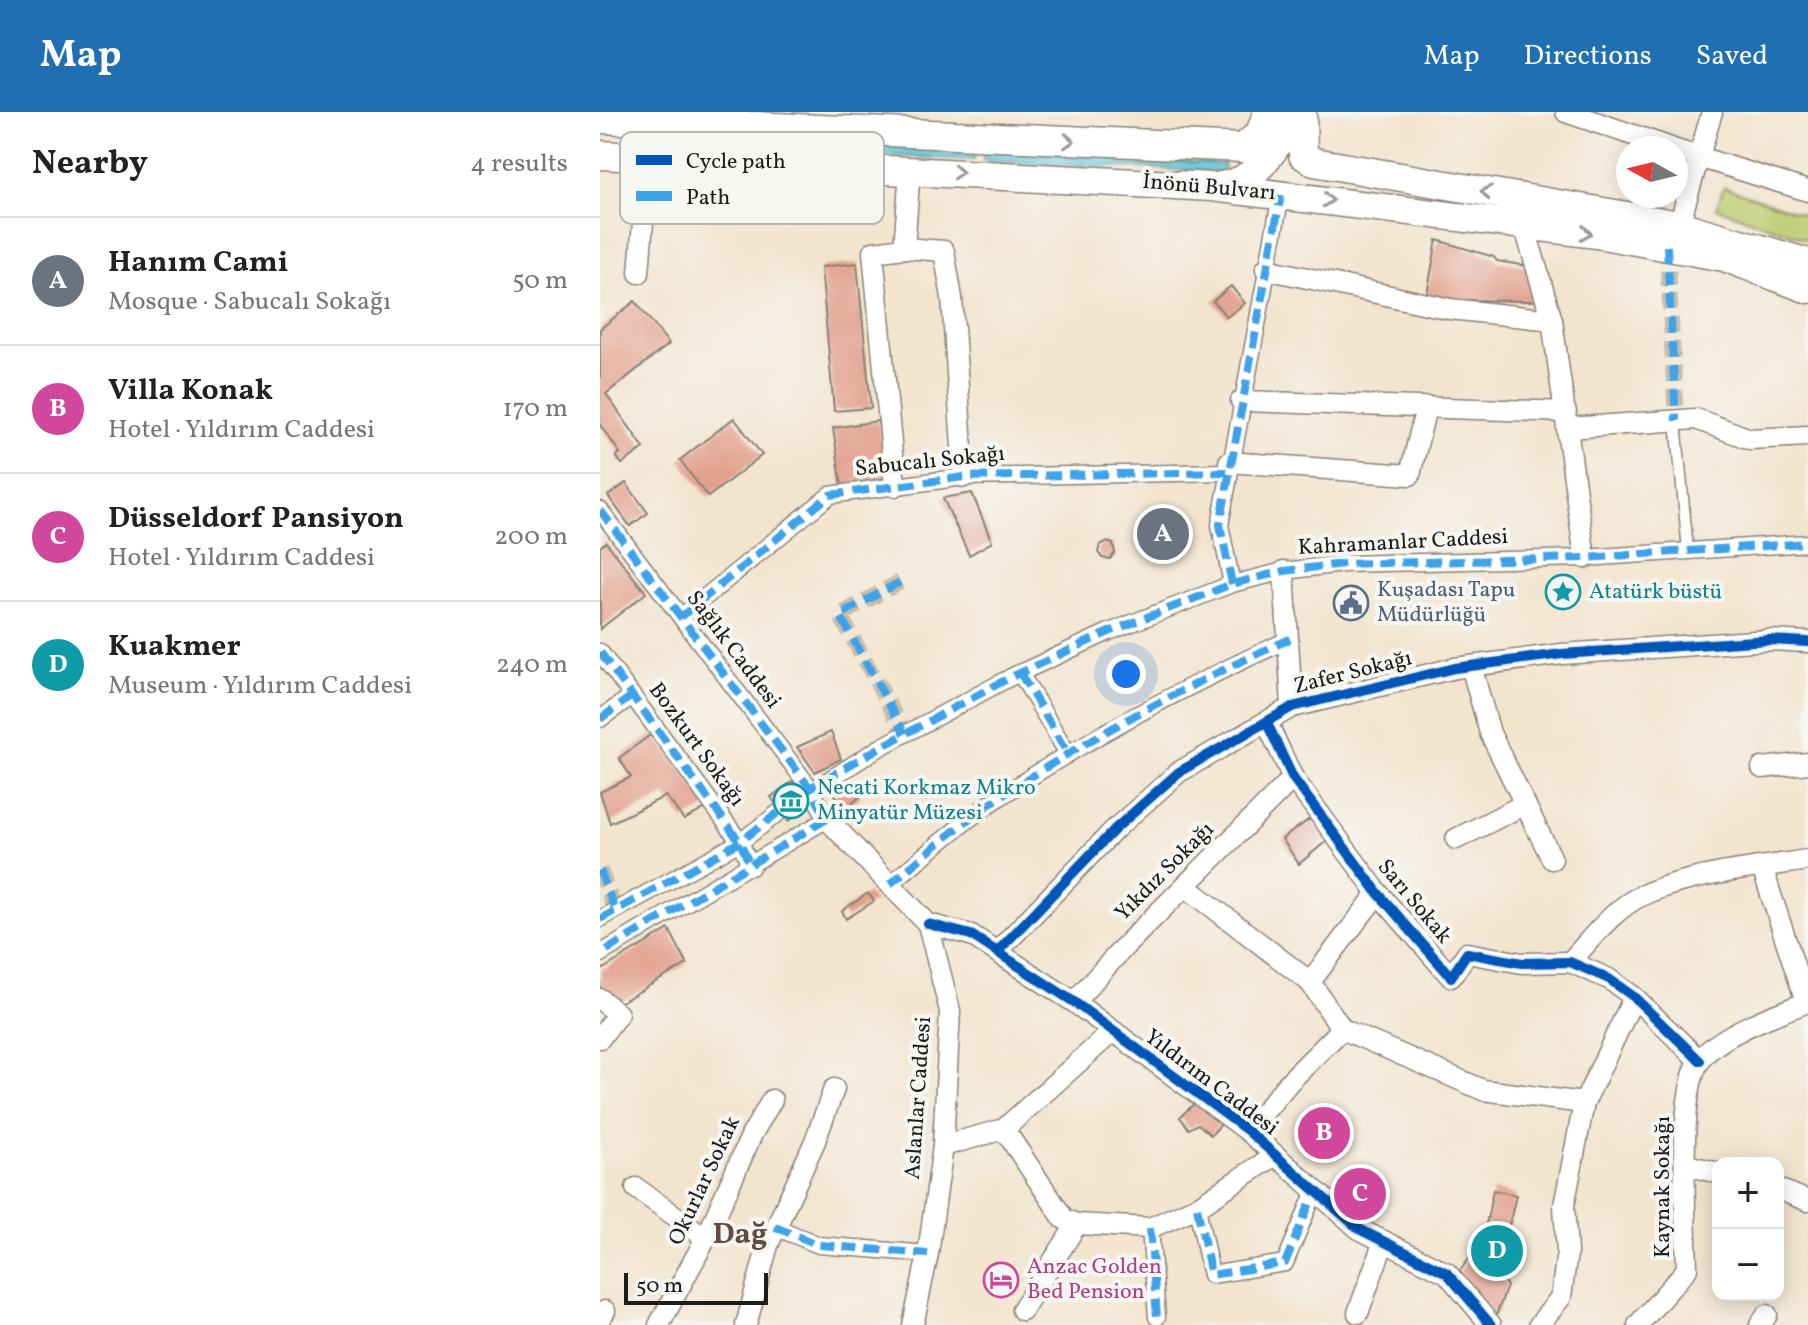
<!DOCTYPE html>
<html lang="en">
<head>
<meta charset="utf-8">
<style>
	:root { --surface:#fff; --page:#f2f2f2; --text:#222; --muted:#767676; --line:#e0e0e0; --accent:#1f6fb2 }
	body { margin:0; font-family:Vollkorn,serif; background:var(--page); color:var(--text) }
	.controls { position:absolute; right:24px; bottom:24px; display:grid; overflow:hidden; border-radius:16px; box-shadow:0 4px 20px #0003 }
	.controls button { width:72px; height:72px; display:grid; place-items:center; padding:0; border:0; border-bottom:2px solid var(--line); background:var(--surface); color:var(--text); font:40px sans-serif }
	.compass { position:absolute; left:1016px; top:24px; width:72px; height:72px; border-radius:50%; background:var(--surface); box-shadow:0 4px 20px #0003; rotate:278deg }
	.scale { position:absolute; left:24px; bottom:20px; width:144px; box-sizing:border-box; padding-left:8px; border:4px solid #1c1c1c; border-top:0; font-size:22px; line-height:28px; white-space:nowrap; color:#1c1c1c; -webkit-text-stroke:6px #f6f6f2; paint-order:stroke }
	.you { position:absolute; left:526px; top:562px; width:28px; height:28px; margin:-20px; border:6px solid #fff; border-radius:50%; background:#1a73e8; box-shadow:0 0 0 12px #1a73e833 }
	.badge { display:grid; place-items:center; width:52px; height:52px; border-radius:50%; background:var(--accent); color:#fff; font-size:26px; font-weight:700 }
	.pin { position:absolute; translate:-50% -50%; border:4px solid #fff; box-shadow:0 2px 8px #0006 }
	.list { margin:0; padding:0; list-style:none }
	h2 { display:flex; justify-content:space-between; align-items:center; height:104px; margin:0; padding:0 32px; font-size:34px }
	h2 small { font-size:26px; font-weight:400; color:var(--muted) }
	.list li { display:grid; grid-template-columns:52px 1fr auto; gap:24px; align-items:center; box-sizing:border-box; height:128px; padding:0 32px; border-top:2px solid var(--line) }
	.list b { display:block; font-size:30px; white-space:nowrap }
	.list p { margin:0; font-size:26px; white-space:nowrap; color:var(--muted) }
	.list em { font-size:26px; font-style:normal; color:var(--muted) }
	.map { position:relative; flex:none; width:1208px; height:1213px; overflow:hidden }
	header { display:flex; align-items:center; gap:48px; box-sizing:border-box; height:112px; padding:0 40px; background:var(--accent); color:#fff }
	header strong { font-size:38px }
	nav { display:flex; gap:44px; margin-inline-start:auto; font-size:28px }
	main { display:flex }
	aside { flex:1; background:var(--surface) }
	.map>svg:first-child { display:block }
</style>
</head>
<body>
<header>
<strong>Map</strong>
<nav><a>Map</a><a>Directions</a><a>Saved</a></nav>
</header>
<main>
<aside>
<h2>Nearby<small>4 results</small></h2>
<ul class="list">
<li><span class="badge" style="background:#6b7280">A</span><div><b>Hanım Cami</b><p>Mosque · Sabucalı Sokağı</p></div><em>50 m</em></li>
<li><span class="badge" style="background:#d1479c">B</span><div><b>Villa Konak</b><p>Hotel · Yıldırım Caddesi</p></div><em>170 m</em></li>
<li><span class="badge" style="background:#d1479c">C</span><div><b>Düsseldorf Pansiyon</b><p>Hotel · Yıldırım Caddesi</p></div><em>200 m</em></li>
<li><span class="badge" style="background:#0f9aa8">D</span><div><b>Kuakmer</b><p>Museum · Yıldırım Caddesi</p></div><em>240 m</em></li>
</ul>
</aside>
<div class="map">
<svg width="1208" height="1213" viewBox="0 0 1208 1213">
	<rect width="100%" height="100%" fill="#f6f6f2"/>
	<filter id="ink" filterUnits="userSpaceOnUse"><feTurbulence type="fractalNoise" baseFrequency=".0125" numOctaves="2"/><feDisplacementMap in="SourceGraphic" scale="16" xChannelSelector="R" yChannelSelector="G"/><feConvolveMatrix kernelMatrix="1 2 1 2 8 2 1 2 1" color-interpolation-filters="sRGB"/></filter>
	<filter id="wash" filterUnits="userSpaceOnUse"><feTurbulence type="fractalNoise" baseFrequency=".006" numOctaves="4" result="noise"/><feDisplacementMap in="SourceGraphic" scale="32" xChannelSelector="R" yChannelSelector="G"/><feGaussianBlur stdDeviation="1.8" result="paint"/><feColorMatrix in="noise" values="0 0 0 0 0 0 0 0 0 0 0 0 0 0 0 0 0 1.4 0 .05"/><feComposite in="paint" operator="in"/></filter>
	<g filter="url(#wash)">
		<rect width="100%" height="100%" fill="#f3e4ce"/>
		<path fill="#bcc96b" stroke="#6c7244" stroke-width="2" d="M1124,75L1208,104V128L1116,96Z"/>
		<g fill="#58c2d4" stroke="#3a6f78" stroke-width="2">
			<path d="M53,19L375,35L374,48L53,32Z"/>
			<path d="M383,36L624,52L623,60L383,49Z"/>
		</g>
		<g id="blocks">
			<g fill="#e3a08d">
				<path d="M837,128L894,145L897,149L927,154L937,189L859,188L827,182Z"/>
				<path d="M257,151L271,296L234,299L221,155Z"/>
				<path d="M631,174L645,191L627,205L613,189Z"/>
				<path d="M35,189L69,232L6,282L44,336L22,352L16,344L20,341L0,313V217Z"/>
				<path d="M134,306L162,343L108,385L80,348Z"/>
				<path d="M278,309L288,366L242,374L233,316Z"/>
				<path d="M26,371L48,401L30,414L8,384Z"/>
				<path d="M372,381L392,430L369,443L343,386Z"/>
				<path d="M6,430L46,481L0,517V435Z"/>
				<path d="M506,430L513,432L515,441L510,447L502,446L498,440L500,433Z"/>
				<path d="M231,620L241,647L215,660L197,635Z"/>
				<path d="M53,621L110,694L84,708L66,684L10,711L0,680L31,665L19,646Z"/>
				<path d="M248,666L261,684L245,697L231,677Z"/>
				<path d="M193,669L210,694L188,709L171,685Z"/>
				<path d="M714,704L730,726L699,752L682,727Z"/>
				<path d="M268,781L274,789L246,807L242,799Z"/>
				<path d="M69,817L87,852L14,894L0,883V859Z"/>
				<path d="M598,988L625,1008L611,1023L598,1012L589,1017L580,1005Z"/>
				<path d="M757,1059L781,1074L764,1104L739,1089Z"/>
				<path d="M893,1078L916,1083L908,1118L886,1113Z"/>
				<path d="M880,1117L888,1119L883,1143L907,1174L896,1204L859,1160L870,1145Z"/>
			</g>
		</g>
	</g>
	<g filter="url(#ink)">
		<use href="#blocks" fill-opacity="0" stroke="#888075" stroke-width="2"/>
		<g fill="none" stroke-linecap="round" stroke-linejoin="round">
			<g stroke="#c8bcaa" stroke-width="16" stroke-dasharray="16 8" stroke-linecap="butt">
				<path d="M1067,134L1076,309"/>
				<path d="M300,470L240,503L305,622"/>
				<path d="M0,758L15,798"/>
			</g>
			<g stroke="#888075" stroke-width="13">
				<path id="service" d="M1076,309L1088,439"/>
			</g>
			<g stroke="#888075" stroke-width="19">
				<g id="pedestrian">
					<path d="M0,398L210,676L227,707L0,842"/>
					<path d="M632,472L620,413L681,83"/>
					<path d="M81,505L230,383L364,365L627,360"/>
					<path d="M0,540L140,730L151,755"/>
					<path d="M420,561L468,642"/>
					<path d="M0,607L32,584"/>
					<path d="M203,684L279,636L411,565L509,520L632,472L684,459L743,452L985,446L1208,431"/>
					<path d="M290,772C323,745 355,716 390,692C485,627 585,574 690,527"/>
					<path d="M0,807L140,730L181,699"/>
					<path d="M597,1095L611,1163L685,1151L715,1079"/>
					<path d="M175,1115L219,1133L328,1142"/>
					<path d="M550,1116L557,1205"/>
				</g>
			</g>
			<g stroke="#888075" stroke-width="23">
				<g id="minor">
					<path d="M966,0L1071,36"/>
					<path d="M1076,38L1208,79"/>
					<path d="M310,58L304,136L344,139L352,186L364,365"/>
					<path d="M924,113L952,208L985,446"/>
					<path d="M1079,113L1112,0"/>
					<path d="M666,157L850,197L952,208"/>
					<path d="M39,161L48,46"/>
					<path d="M641,289L966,300"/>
					<path d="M968,316L1096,307L1150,327L1208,324"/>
					<path d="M629,350L810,363L826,295"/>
					<path d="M295,374L273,140L304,136"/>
					<path d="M684,459L692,595"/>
					<path d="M871,554L890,621L952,747"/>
					<path d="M667,611L693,666L778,781L851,865L867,841L922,851L970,850L1009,867L1034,885L1100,949"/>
					<path d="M1162,656L1208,651"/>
					<path d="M227,707L328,812L350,899L343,1034L328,1142L313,1213"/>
					<path d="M856,727L923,693"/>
					<path d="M1162,755L1206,890"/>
					<path d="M585,774L710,870L742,917L883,978L984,991"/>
					<path d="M328,812L371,823L474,890L648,1019L759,1117L847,1161L891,1213"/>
					<path d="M397,840L515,717L579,660L692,595L855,556L962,542L1169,528L1208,530"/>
					<path d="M970,850C991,827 1014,796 1043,783C1085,763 1161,755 1208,748"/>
					<path d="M710,870L778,781"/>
					<path d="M0,887L18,902L0,926"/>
					<path d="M474,890L525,834L693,666"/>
					<path d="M404,1017L464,1107L477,1112L550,1116L597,1095L674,1044"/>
					<path d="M648,1019L689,970L742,917"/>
					<path d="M343,1034L404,1017L511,921"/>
					<path d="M1087,1053L1118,1061"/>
					<path d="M36,1076L106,1126"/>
					<path d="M1178,1077L1208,1089"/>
					<path d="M422,1198L477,1112"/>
					<path d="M758,1201L784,1129"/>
					<path d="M0,1206L5,1199"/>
					<path d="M59,1213L106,1126L152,1022L172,988"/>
					<path d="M146,1213L168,1133L215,1029L234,977"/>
					<path d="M939,1213L961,1185L967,1140L964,1094L984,991L1034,885"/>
					<path d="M1038,1213L1087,1157C1086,1113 1077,980 1100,948C1119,922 1178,901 1208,890"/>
					<path d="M1160,1213L1167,1203"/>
				</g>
			</g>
			<g stroke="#888075" stroke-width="31">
				<g id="secondary">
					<path d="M702,0L703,43L714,50L1079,113L1208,151"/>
					<path d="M0,7L643,36L660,21L668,0"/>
					<path d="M0,43L612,75L997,122L1124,145L1208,177"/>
					<path d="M621,74C658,70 680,32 693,0"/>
				</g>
			</g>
			<use href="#service" stroke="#fff" stroke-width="10"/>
			<use href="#pedestrian" stroke="#fff" stroke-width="16"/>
			<use href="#minor" stroke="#fff" stroke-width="20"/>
			<use href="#secondary" stroke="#fff" stroke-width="28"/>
			<g stroke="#3da2ea" stroke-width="8" stroke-dasharray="16 8" stroke-linecap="butt">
				<path d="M1067,134L1076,309"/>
				<path d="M0,398L210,676L227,707L0,842"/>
				<path d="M300,470L240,503L305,622"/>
				<path d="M632,472L620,413L681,83"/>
				<path d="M81,505L230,383L364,365L627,360"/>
				<path d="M0,540L140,730L151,755"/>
				<path d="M420,561L468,642"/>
				<path d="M0,607L32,584"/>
				<path d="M0,758L15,798"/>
				<path d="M290,772C323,745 355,716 390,692C485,627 585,574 690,527"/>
				<path d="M0,807L140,730L210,676L279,636L411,565L509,520L632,472L684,459L743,452L985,446L1208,431"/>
				<path d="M597,1095L611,1163L685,1151L715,1079"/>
				<path d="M175,1115L219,1133L328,1142"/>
				<path d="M550,1116L557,1205"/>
			</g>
			<g stroke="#f6f6f2" stroke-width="15">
				<g id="cycleway">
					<path d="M667,611L693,666L778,781L851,865L867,841L922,851L970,850L1009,867L1034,885L1100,949"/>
					<path d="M328,812L371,823L474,890L648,1019L759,1117L847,1161L891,1213"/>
					<path d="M397,840L515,717L579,660L692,595L855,556L962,542L1169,528L1208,530"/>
				</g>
			</g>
			<use href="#cycleway" stroke="#0057b8" stroke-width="10"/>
		</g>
		<defs><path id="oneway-chevron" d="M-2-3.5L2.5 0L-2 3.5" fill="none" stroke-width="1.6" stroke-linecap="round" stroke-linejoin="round" transform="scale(2)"/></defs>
		<g stroke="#999">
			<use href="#oneway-chevron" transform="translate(469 29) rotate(3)"/>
			<use href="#oneway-chevron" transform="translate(358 60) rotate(3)"/>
			<use href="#oneway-chevron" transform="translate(886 80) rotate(-170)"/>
			<use href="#oneway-chevron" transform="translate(728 88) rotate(6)"/>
			<use href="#oneway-chevron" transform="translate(986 121) rotate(8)"/>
		</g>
	</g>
	<defs>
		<g id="sight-ring" transform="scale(1.8)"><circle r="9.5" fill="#f6f6f2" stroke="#0f9aa8" stroke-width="1.5"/><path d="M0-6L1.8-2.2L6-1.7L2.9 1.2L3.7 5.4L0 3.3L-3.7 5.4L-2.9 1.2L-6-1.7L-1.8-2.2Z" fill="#0f9aa8"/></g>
		<g id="civic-ring" transform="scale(1.8)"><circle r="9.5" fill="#f6f6f2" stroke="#5c6f8a" stroke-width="1.5"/><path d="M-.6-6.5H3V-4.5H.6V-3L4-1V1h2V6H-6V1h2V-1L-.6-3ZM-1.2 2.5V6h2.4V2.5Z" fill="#5c6f8a"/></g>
		<g id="museum-ring" transform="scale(1.8)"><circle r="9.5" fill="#f6f6f2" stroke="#0f9aa8" stroke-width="1.5"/><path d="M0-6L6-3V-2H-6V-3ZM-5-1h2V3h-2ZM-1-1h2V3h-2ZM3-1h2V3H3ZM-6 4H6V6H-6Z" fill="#0f9aa8"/></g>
		<g id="hotel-ring" transform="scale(1.8)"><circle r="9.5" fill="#f6f6f2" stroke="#d1479c" stroke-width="1.5"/><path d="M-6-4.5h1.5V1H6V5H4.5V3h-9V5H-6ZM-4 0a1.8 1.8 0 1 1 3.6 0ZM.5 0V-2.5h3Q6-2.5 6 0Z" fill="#d1479c"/></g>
	</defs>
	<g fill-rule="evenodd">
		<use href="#sight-ring" x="963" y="480"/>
		<use href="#civic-ring" x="751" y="491"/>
		<use href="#museum-ring" x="191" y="689"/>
		<use href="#hotel-ring" x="401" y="1168"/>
	</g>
	<g text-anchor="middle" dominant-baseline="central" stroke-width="8" stroke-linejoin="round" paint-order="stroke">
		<g font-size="22" fill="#1c1c1c" stroke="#f6f6f2">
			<text transform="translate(609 76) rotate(5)">İnönü Bulvarı</text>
			<text transform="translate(330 350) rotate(-6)">Sabucalı Sokağı</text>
			<text transform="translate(803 431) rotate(-3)">Kahramanlar Caddesi</text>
			<text transform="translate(133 538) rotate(53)">Sağlık Caddesi</text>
			<text transform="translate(753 561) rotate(-14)">Zafer Sokağı</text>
			<text transform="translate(96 633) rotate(54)">Bozkurt Sokağı</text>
			<text transform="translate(565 760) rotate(-45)">Yıkdız Sokağı</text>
			<text transform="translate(814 790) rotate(50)">Sarı Sokak</text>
			<text transform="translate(611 971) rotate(37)">Yıldırım Caddesi</text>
			<text transform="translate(319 986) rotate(-86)">Aslanlar Caddesi</text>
			<text transform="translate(105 1069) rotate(-65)">Okurlar Sokak</text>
			<text transform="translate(1063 1075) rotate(-90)">Kaynak Sokağı</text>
		</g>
		<g font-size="22" fill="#4e5e75" stroke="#f6f6f2" text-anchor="start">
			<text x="777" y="478">Kuşadası Tapu<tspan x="777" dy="25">Müdürlüğü</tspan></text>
		</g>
		<g font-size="22" fill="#0d838f" stroke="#f6f6f2" text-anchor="start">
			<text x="989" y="480">Atatürk büstü</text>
			<text x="217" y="676">Necati Korkmaz Mikro<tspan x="217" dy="25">Minyatür Müzesi</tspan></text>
		</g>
		<g font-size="22" fill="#b23c85" stroke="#f6f6f2" text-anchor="start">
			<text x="427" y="1155">Anzac Golden<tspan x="427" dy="25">Bed Pension</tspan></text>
		</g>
		<g font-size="30" font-weight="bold" fill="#624a44" stroke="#f6f6f2">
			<text x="140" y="1123">Dağ</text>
		</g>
	</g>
	<rect x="20" y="20" width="264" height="92" rx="12" fill="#f6f6f2" stroke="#b5b5b2" stroke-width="2"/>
	<rect x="36" y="43" width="36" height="10" fill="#0057b8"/>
	<rect x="36" y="79" width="36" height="10" fill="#3da2ea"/>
	<g font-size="22" fill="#1c1c1c">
		<text x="86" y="56">Cycle path</text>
		<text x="86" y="92">Path</text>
	</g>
</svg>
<div class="controls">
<button>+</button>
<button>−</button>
</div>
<svg class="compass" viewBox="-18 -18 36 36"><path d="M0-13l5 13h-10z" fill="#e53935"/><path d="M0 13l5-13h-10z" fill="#767676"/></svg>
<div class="scale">50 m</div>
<div class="you"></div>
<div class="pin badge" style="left:563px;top:422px;background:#6b7280">A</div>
<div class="pin badge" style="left:724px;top:1021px;background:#d1479c">B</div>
<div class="pin badge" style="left:760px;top:1082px;background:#d1479c">C</div>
<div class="pin badge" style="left:897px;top:1139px;background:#0f9aa8">D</div>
</div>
</main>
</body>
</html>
